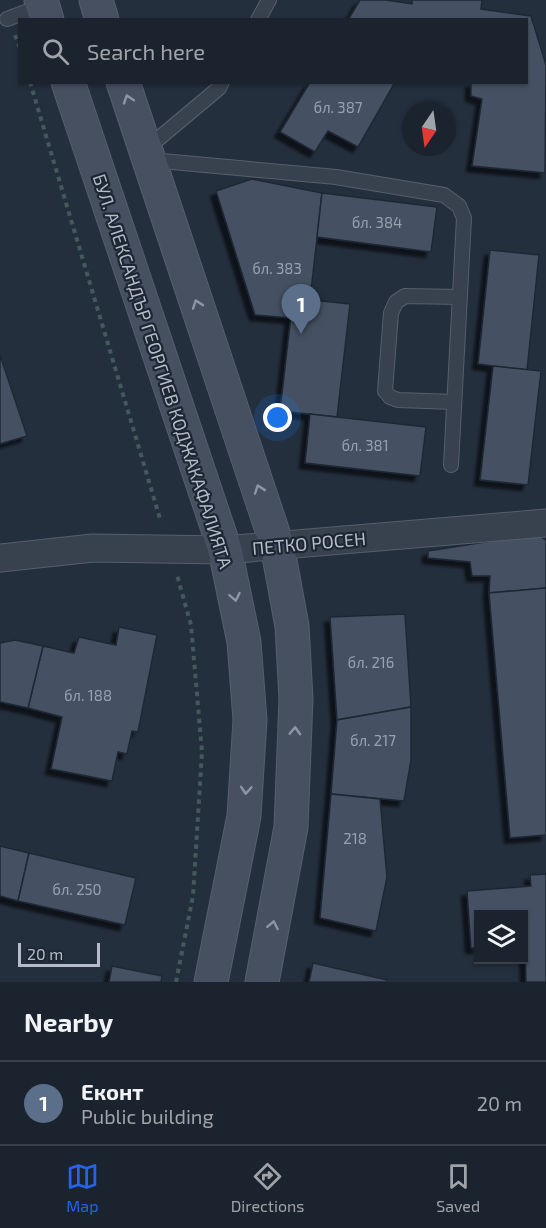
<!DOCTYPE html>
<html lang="en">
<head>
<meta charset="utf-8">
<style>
	:root { --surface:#1b232e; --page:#282f3a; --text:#f1f3f6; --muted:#a0a4aa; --line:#39404a; --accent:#2563eb }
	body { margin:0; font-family:"Exo 2",sans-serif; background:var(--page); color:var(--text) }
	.controls { position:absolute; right:18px; bottom:18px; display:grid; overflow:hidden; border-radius:0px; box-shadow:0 2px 4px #0004 }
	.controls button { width:54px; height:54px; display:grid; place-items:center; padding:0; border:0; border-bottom:2px solid var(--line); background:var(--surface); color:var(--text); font:30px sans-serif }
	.compass { position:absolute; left:402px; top:102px; width:54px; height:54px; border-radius:50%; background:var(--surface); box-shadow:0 2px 4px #0004; rotate:193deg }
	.scale { position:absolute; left:18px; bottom:15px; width:82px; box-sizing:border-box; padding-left:6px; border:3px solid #b4bcc9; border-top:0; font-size:16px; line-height:21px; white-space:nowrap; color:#b4bcc9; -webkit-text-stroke:4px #1d2633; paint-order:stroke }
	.you { position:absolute; left:278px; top:418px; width:21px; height:21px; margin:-15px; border:4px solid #fff; border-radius:50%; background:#1a73e8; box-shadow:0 0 0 9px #1a73e833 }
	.badge { display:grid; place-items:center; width:39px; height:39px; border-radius:50%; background:var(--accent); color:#fff; font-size:20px; font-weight:700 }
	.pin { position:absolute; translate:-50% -50px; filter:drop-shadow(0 2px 3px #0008) }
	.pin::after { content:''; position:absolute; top:32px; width:21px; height:18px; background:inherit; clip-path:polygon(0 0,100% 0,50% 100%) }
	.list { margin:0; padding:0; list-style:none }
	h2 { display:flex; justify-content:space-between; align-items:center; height:78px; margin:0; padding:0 24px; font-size:26px }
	h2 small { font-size:20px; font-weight:400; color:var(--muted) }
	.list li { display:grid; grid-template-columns:39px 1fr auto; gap:18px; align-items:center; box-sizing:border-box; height:84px; padding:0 24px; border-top:2px solid var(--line) }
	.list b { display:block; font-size:22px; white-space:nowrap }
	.list p { margin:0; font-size:20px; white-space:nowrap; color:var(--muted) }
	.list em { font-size:20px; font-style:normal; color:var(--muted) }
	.icon { flex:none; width:33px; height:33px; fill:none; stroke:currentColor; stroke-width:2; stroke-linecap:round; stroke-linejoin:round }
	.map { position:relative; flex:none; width:546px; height:982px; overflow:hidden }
	.search { position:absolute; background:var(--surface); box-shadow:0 2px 4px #0004; left:18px; right:18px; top:18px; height:66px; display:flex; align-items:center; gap:15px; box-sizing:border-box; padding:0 21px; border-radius:0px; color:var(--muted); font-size:22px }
	.sheet { height:162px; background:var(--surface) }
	nav { display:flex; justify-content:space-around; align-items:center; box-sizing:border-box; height:84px; border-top:2px solid var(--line); background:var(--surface); font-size:16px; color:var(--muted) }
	nav a { display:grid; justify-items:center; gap:3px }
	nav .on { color:var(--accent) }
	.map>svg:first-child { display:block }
</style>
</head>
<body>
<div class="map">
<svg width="546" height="982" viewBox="0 0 546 982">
	<defs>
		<filter id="shadow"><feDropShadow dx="-5.5" dy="5.5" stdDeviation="1.5" flood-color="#0009"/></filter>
	</defs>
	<rect width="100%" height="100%" fill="#242f3e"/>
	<g fill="#455162" stroke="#1f2835" stroke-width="1.5" filter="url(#shadow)">
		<path d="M360,0H386L412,4V0H482L481,9L531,16L546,65L545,173L472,166L482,99L471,96V82H526V20H348Z"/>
		<path d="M310,82H395L358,147L328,131L315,152L280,132Z"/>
		<path d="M252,179L322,193L310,300L293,298L291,318L255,315L216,191Z"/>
		<path d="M322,193L437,207L431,252L317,237Z"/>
		<path d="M490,250L539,255L527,370L478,364Z"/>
		<path d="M293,298L350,304L337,417L280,411Z"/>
		<path d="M0,355L27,436L0,444Z"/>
		<path d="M493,366L541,371L528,485L480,480Z"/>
		<path d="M310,414L426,427L420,476L305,463Z"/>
		<path d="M536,534L546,540V588L489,593L490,576H472L470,562L428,558V551Z"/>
		<path d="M546,588V835L510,838L489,593Z"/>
		<path d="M405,614L411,707L337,720L330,617Z"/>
		<path d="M119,627L157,635L138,732L132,731L127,754L118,752L112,781L51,769L62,717L28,708L43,646L74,653L79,637L116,645Z"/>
		<path d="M15,640L43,646L28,708L0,702V643Z"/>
		<path d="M411,707V760L404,801L331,794L337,720Z"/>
		<path d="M331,794L380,799L387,877L376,931L320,918Z"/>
		<path d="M0,846L29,853L18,901L0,896Z"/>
		<path d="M29,853L136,878L125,925L18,901Z"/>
		<path d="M546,874V982H526L524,914H478V948H471L467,891L531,886L530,875Z"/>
		<path d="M313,963L387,980L386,982H309Z"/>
		<path d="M112,966L162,976L161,982H109Z"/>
	</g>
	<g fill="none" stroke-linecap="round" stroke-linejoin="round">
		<g stroke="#565f6c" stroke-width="16">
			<g id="service">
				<path d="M7,19L42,6"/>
				<path d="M258,20L269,0"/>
				<path d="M145,150L219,88L222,82"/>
				<path d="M151,160L336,177L444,195L459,206L464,218L451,465"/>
				<path d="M454,402L398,400L390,397L385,391L391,313L396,302L405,296L459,297"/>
			</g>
		</g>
		<g stroke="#565f6c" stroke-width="29">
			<path id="minor" d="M0,558L93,548L225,550L546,523"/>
		</g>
		<g stroke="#565f6c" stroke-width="35">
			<g id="secondary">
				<path d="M41,0L47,20"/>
				<path d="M96,0L102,20"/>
				<path d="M68,82L225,550L244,642L250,720L244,816L211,982"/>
				<path d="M123,82L277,545L292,626L296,699L291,827L262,982"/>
			</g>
		</g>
		<g stroke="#44595c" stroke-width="4" stroke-dasharray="4.5 4.5" stroke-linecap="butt">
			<path d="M15,35L20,48"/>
			<path d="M30,82L161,522"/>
			<path d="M176,982L193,896L202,752L191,625L177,575"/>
		</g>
		<use href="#service" stroke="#38414e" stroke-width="14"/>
		<use href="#minor" stroke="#38414e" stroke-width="27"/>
		<use href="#secondary" stroke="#465061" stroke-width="33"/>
	</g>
	<defs><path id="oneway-chevron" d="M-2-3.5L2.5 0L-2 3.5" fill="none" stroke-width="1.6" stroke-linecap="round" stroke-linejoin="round" transform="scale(1.5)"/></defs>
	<g stroke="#8e96a5">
		<use href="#oneway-chevron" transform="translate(128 99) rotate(-108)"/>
		<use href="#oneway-chevron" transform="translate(197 304) rotate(-109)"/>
		<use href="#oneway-chevron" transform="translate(259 489) rotate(-109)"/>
		<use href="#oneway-chevron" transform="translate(235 597) rotate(79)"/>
		<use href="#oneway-chevron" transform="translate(295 731) rotate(-88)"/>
		<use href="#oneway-chevron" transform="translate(246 790) rotate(94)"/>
		<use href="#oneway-chevron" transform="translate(273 925) rotate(-79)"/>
	</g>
	<g text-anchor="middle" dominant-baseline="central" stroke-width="4.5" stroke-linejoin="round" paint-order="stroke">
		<g font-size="15" fill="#98a1af">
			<text x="338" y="107">бл. 387</text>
			<text x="377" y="222">бл. 384</text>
			<text x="277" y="268">бл. 383</text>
			<text x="365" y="445">бл. 381</text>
			<text x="371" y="662">бл. 216</text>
			<text x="88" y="695">бл. 188</text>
			<text x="373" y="740">бл. 217</text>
			<text x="355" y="838">218</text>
			<text x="77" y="889">бл. 250</text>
		</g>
		<g font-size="18" fill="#b4bcc9" stroke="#1d2633">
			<text transform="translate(163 371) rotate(72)">БУЛ. АЛЕКСАНДЪР ГЕОРГИЕВ КОДЖАКАФАЛИЯТА</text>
			<text transform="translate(309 543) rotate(-5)">ПЕТКО РОСЕН</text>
		</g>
	</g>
</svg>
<div class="controls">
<button><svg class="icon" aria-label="layers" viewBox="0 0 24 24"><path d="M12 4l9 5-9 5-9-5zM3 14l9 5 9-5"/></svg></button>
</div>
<svg class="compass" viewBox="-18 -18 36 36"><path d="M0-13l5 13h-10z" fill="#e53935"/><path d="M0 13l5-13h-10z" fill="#a0a4aa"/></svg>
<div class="scale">20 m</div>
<div class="you"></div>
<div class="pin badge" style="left:301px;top:334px;background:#5c6f8a">1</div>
<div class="search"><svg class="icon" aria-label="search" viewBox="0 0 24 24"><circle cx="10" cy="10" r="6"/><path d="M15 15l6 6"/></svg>Search here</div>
</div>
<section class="sheet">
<h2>Nearby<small></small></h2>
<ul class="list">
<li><span class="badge" style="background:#5c6f8a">1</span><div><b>Еконт</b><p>Public building</p></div><em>20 m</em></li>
</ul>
</section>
<nav>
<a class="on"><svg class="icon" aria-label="map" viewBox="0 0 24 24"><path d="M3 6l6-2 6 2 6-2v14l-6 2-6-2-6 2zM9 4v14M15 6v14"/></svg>Map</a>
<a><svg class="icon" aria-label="directions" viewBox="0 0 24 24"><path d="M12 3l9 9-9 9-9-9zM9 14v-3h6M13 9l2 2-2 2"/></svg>Directions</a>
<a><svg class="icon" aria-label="saved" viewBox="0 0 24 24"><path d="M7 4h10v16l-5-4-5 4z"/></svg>Saved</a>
</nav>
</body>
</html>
